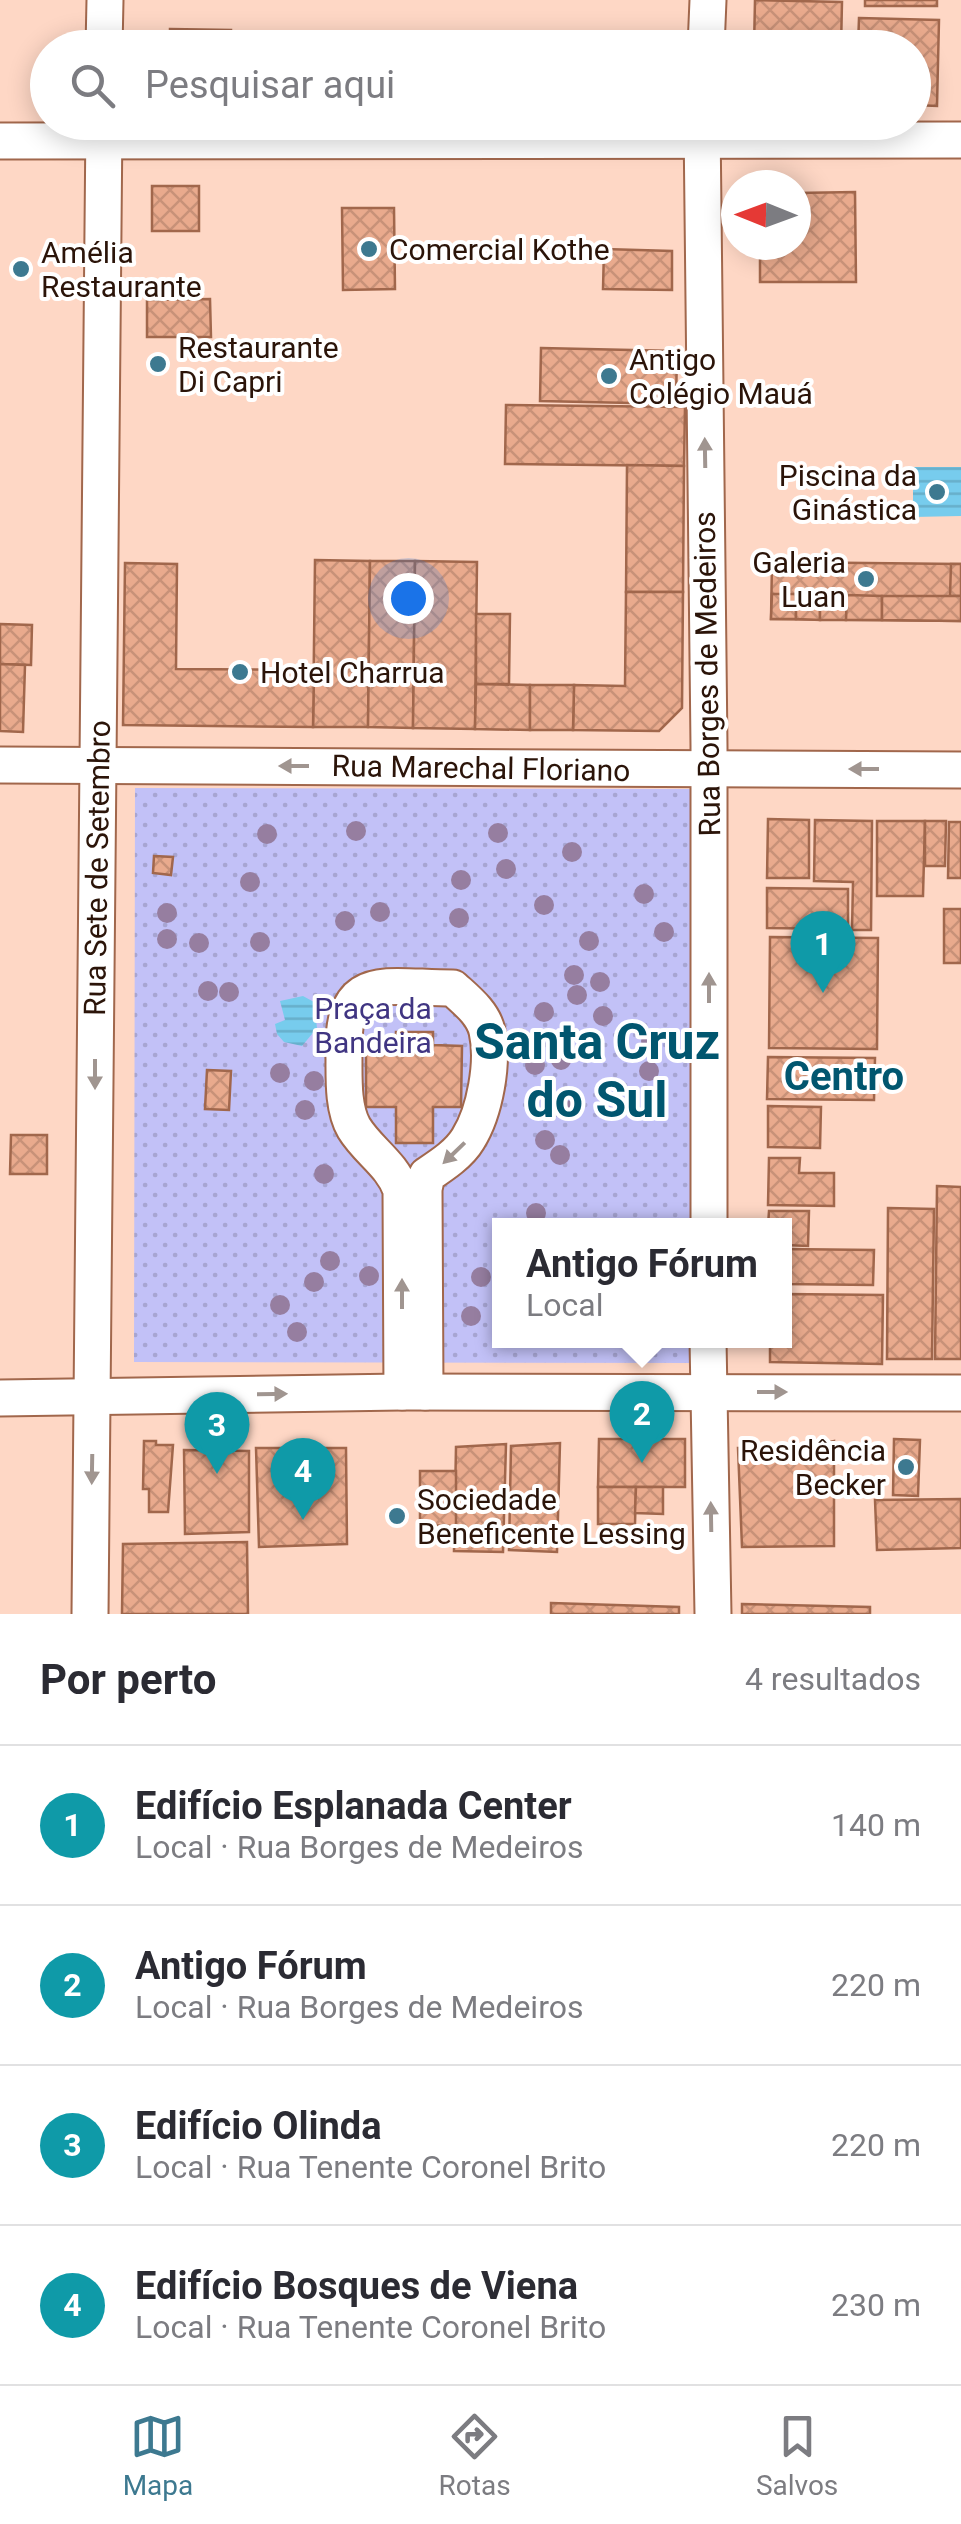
<!DOCTYPE html>
<html lang="pt">
<head>
<meta charset="utf-8">
<style>
	:root { --surface:#fff; --page:#f2f2f3; --text:#2b2b33; --muted:#7c7c81; --line:#e1e1e2; --accent:#3d7990 }
	body { margin:0; font-family:Roboto,sans-serif; background:var(--page); color:var(--text) }
	.compass { position:absolute; left:721px; top:170px; width:90px; height:90px; border-radius:50%; background:var(--surface); box-shadow:0 5px 25px #0003; rotate:271deg }
	.you { position:absolute; left:408px; top:598px; width:35px; height:35px; margin:-25px; border:8px solid #fff; border-radius:50%; background:#1a73e8; box-shadow:0 0 0 15px #1a73e833 }
	.badge { display:grid; place-items:center; width:65px; height:65px; border-radius:50%; background:var(--accent); color:#fff; font-size:32px; font-weight:700 }
	.pin { position:absolute; translate:-50% -82px; filter:drop-shadow(0 2px 5px #0008) }
	.pin::after { content:''; position:absolute; top:52px; width:35px; height:30px; background:inherit; clip-path:polygon(0 0,100% 0,50% 100%) }
	.popup { position:absolute; left:492px; top:1218px; width:300px; height:130px; box-sizing:border-box; display:grid; place-content:center; border-radius:0px; background:var(--surface); filter:drop-shadow(0 2px 8px #0005); font-size:32px; white-space:nowrap; color:var(--muted) }
	.popup b { font-size:38px; color:var(--text) }
	.popup::after { content:''; position:absolute; left:50%; top:100%; margin-left:-20px; border:20px solid transparent; border-top-color:var(--surface) }
	.list { margin:0; padding:0; list-style:none }
	h2 { display:flex; justify-content:space-between; align-items:center; height:130px; margin:0; padding:0 40px; font-size:42px }
	h2 small { font-size:32px; font-weight:400; color:var(--muted) }
	.list li { display:grid; grid-template-columns:65px 1fr auto; gap:30px; align-items:center; box-sizing:border-box; height:160px; padding:0 40px; border-top:2px solid var(--line) }
	.list b { display:block; font-size:38px; white-space:nowrap }
	.list p { margin:0; font-size:32px; white-space:nowrap; color:var(--muted) }
	.list em { font-size:32px; font-style:normal; color:var(--muted) }
	.icon { flex:none; width:55px; height:55px; fill:none; stroke:currentColor; stroke-width:2; stroke-linecap:round; stroke-linejoin:round }
	.map { position:relative; flex:none; width:961px; height:1614px; overflow:hidden }
	.search { position:absolute; background:var(--surface); box-shadow:0 5px 25px #0003; left:30px; right:30px; top:30px; height:110px; display:flex; align-items:center; gap:25px; box-sizing:border-box; padding:0 35px; border-radius:55px; color:var(--muted); font-size:38px }
	.sheet { height:770px; background:var(--surface) }
	nav { display:flex; justify-content:space-around; align-items:center; box-sizing:border-box; height:140px; border-top:2px solid var(--line); background:var(--surface); font-size:28px; color:var(--muted) }
	nav a { display:grid; justify-items:center; gap:5px }
	nav .on { color:var(--accent) }
	.map>svg:first-child { display:block }
</style>
</head>
<body>
<div class="map">
<svg width="961" height="1614" viewBox="0 0 961 1614">
	<defs>
		<pattern id="park-dots" width="8" height="8" patternUnits="userSpaceOnUse" patternTransform="scale(2.5)"><rect width="8" height="8" fill="#c2c1f7"/><path d="M2 2h.1M6 6h.1" fill="none" stroke="#a7a5d2" stroke-width="1.8" stroke-linecap="round"/></pattern>
		<pattern id="water-rules" width="6" height="5" patternUnits="userSpaceOnUse" patternTransform="scale(2.5)"><rect width="6" height="5" fill="#77cced"/><path d="M0 2.5h6" fill="none" stroke="#67aeca"/></pattern>
		<pattern id="building-cross-hatch" width="8" height="8" patternUnits="userSpaceOnUse" patternTransform="scale(2.5)"><rect width="8" height="8" fill="#e9aa8d"/><path d="M0 0l8 8M0 8l8-8" fill="none" stroke="#c89178"/></pattern>
	</defs>
	<rect width="100%" height="100%" fill="#fed7c5"/>
	<path fill="url(#park-dots)" d="M135,788L700,789L699,1225L500,1226V1340L699,1341V1363L134,1362Z"/>
	<g fill="url(#water-rules)">
		<path d="M913,467H961V516L913,517Z"/>
		<path d="M303,996L314,1002L317,1028L302,1046L284,1042L277,1034L275,1024L285,1020L280,1001Z"/>
	</g>
	<g fill="url(#building-cross-hatch)" stroke="#a1674c" stroke-width="2.5">
		<path d="M755,0L842,2L841,48H754Z"/>
		<rect x="865" y="0" width="72" height="6"/>
		<path d="M859,18L939,20L937,106L914,105V48H858Z"/>
		<path d="M170,29L231,30V48H170Z"/>
		<rect x="152" y="186" width="47" height="45"/>
		<path d="M855,192L856,282H760V245H796V193Z"/>
		<path d="M342,208H394L395,289L343,290Z"/>
		<path d="M604,249L672,251V290L603,289Z"/>
		<path d="M210,299L211,337H147V300Z"/>
		<path d="M541,348L677,351L676,404L540,401Z"/>
		<path d="M506,405L685,407L684,466L505,464Z"/>
		<path d="M627,465L684,466L683,592H626Z"/>
		<path d="M315,560L370,561L368,727H313Z"/>
		<path d="M370,561H415L413,728L368,727Z"/>
		<path d="M415,561L477,562L475,729L413,728Z"/>
		<path d="M772,562L961,564V621L771,619Z"/>
		<path d="M125,563L177,564L176,669L314,670L313,727L123,725Z"/>
		<path d="M951,564H961V596H950Z"/>
		<path d="M626,592H683L682,708L659,731L573,730L574,685L625,686Z"/>
		<path d="M772,594H796V619H771Z"/>
		<path d="M796,594L820,595V620L796,619Z"/>
		<path d="M820,595H847L846,620H820Z"/>
		<path d="M847,595L882,596V620H846Z"/>
		<path d="M882,596H961V621L882,620Z"/>
		<path d="M476,614H510L509,684H476Z"/>
		<path d="M0,624L32,625L31,665L0,664Z"/>
		<path d="M0,664L25,665L23,732L0,731Z"/>
		<path d="M476,684L530,685V730L475,729Z"/>
		<path d="M530,685H574L573,730H530Z"/>
		<path d="M768,819L809,820V878H767Z"/>
		<path d="M815,820L872,821L871,930H852L853,882L814,881Z"/>
		<path d="M877,821H925L923,896H877Z"/>
		<path d="M925,821H946L945,866H925Z"/>
		<path d="M949,822H961V878H948Z"/>
		<path d="M154,856L173,857L171,875L153,873Z"/>
		<path d="M767,888L848,889V929L767,928Z"/>
		<rect x="944" y="909" width="17" height="54"/>
		<path d="M770,937L878,938L877,1049L769,1048Z"/>
		<path d="M396,1032H433V1045L462,1046L461,1107H433V1143H396V1107H366V1044H396Z"/>
		<path d="M768,1057L875,1058L874,1100L767,1099Z"/>
		<path d="M207,1070L231,1071L229,1110L205,1109Z"/>
		<path d="M768,1106L821,1107L820,1148L768,1147Z"/>
		<path d="M11,1135H47V1174H10Z"/>
		<path d="M769,1158H800L799,1173H834V1206L768,1205Z"/>
		<path d="M937,1186L961,1187V1359H935Z"/>
		<path d="M888,1208L934,1209L932,1359H887Z"/>
		<path d="M769,1211H809L808,1246L784,1245V1226H768Z"/>
		<path d="M784,1249L874,1250L873,1285L784,1284Z"/>
		<path d="M784,1294L883,1295L882,1364L770,1362V1340H784Z"/>
		<path d="M599,1439H685V1487H598Z"/>
		<path d="M894,1439L920,1440L918,1496L893,1495Z"/>
		<path d="M144,1441H156V1445H173L168,1512H149V1489H143Z"/>
		<path d="M834,1441V1546L742,1547L738,1448H802Z"/>
		<path d="M560,1443L557,1552L509,1550L511,1446Z"/>
		<path d="M506,1444L503,1552L454,1551L456,1447Z"/>
		<path d="M256,1448H346L347,1544L259,1547Z"/>
		<path d="M184,1450L249,1451V1532L185,1534Z"/>
		<path d="M420,1471H456V1526L420,1525Z"/>
		<path d="M598,1487H636L635,1524H598Z"/>
		<path d="M636,1487H663V1514L635,1513Z"/>
		<path d="M961,1499V1548L877,1550L875,1500Z"/>
		<path d="M247,1542L248,1614H122L123,1544Z"/>
		<path d="M551,1603L679,1607V1614H551Z"/>
		<path d="M742,1604L870,1607V1614H742Z"/>
	</g>
	<g fill="none" stroke-linecap="round" stroke-linejoin="round">
		<g stroke="#a1674c" stroke-width="39">
			<g id="minor">
				<path d="M104,48L105,0"/>
				<path d="M706,48L708,0"/>
				<path d="M702,122L709,746V1226"/>
				<path d="M0,141L961,140"/>
				<path d="M0,765L961,770"/>
				<path d="M708,1340L713,1614"/>
				<path d="M402,1392L401,1190C392,1164 368,1151 354,1128C343,1109 344,1080 344,1059C340,969 383,988 453,988C466,1000 483,1013 487,1031C494,1062 485,1112 468,1139C459,1154 442,1165 427,1175L424,1189L425,1392"/>
				<path d="M0,1398L402,1392L961,1393"/>
				<path d="M90,1614L104,122"/>
			</g>
		</g>
		<use href="#minor" stroke="#fff" stroke-width="35"/>
	</g>
	<g fill="#967ea0">
		<circle cx="356" cy="831" r="10"/>
		<circle cx="498" cy="833" r="10"/>
		<circle cx="267" cy="834" r="10"/>
		<circle cx="572" cy="852" r="10"/>
		<circle cx="506" cy="869" r="10"/>
		<circle cx="461" cy="880" r="10"/>
		<circle cx="250" cy="882" r="10"/>
		<circle cx="644" cy="894" r="10"/>
		<circle cx="544" cy="905" r="10"/>
		<circle cx="380" cy="912" r="10"/>
		<circle cx="167" cy="913" r="10"/>
		<circle cx="459" cy="918" r="10"/>
		<circle cx="345" cy="921" r="10"/>
		<circle cx="664" cy="932" r="10"/>
		<circle cx="167" cy="939" r="10"/>
		<circle cx="589" cy="941" r="10"/>
		<circle cx="260" cy="942" r="10"/>
		<circle cx="199" cy="943" r="10"/>
		<circle cx="574" cy="975" r="10"/>
		<circle cx="600" cy="982" r="10"/>
		<circle cx="208" cy="991" r="10"/>
		<circle cx="229" cy="992" r="10"/>
		<circle cx="577" cy="995" r="10"/>
		<circle cx="544" cy="1012" r="10"/>
		<circle cx="603" cy="1016" r="10"/>
		<circle cx="520" cy="1038" r="10"/>
		<circle cx="651" cy="1041" r="10"/>
		<circle cx="591" cy="1048" r="10"/>
		<circle cx="561" cy="1060" r="10"/>
		<circle cx="535" cy="1065" r="10"/>
		<circle cx="649" cy="1071" r="10"/>
		<circle cx="280" cy="1073" r="10"/>
		<circle cx="314" cy="1081" r="10"/>
		<circle cx="305" cy="1110" r="10"/>
		<circle cx="566" cy="1110" r="10"/>
		<circle cx="545" cy="1140" r="10"/>
		<circle cx="560" cy="1155" r="10"/>
		<circle cx="324" cy="1174" r="10"/>
		<circle cx="536" cy="1213" r="10"/>
		<circle cx="330" cy="1261" r="10"/>
		<circle cx="369" cy="1276" r="10"/>
		<circle cx="481" cy="1277" r="10"/>
		<circle cx="314" cy="1282" r="10"/>
		<circle cx="280" cy="1305" r="10"/>
		<circle cx="471" cy="1316" r="10"/>
		<circle cx="297" cy="1332" r="10"/>
	</g>
	<defs><path id="oneway-solid" d="M-6-.8H1V-3.2L6.5 0L1 3.2V.8H-6Z" transform="scale(2.5)"/></defs>
	<g fill="#a09590">
		<use href="#oneway-solid" transform="translate(705 453) rotate(-91)"/>
		<use href="#oneway-solid" transform="translate(294 766) rotate(180)"/>
		<use href="#oneway-solid" transform="translate(864 769) rotate(-180)"/>
		<use href="#oneway-solid" transform="translate(709 988) rotate(-90)"/>
		<use href="#oneway-solid" transform="translate(95 1074) rotate(90)"/>
		<use href="#oneway-solid" transform="translate(454 1153) rotate(136)"/>
		<use href="#oneway-solid" transform="translate(402 1294) rotate(-90)"/>
		<use href="#oneway-solid" transform="translate(772 1392)"/>
		<use href="#oneway-solid" transform="translate(272 1394) rotate(-1)"/>
		<use href="#oneway-solid" transform="translate(92 1469) rotate(91)"/>
		<use href="#oneway-solid" transform="translate(711 1517) rotate(-91)"/>
	</g>
	<g fill="#3d7990" stroke="#fff" stroke-width="4">
		<circle cx="369" cy="249" r="10"/>
		<circle cx="21" cy="269" r="10"/>
		<circle cx="158" cy="364" r="10"/>
		<circle cx="609" cy="376" r="10"/>
		<circle cx="937" cy="492" r="10"/>
		<circle cx="866" cy="579" r="10"/>
		<circle cx="240" cy="672" r="10"/>
		<circle cx="906" cy="1467" r="10"/>
		<circle cx="397" cy="1516" r="10"/>
	</g>
	<g text-anchor="middle" dominant-baseline="central" stroke-width="8" stroke-linejoin="round" paint-order="stroke">
		<g font-size="30" fill="#2b1409" stroke="#fff" text-anchor="start">
			<text x="389" y="249">Comercial Kothe</text>
			<text x="41" y="252">Amélia<tspan x="41" dy="34">Restaurante</tspan></text>
			<text x="178" y="347">Restaurante<tspan x="178" dy="34">Di Capri</tspan></text>
			<text x="629" y="359">Antigo<tspan x="629" dy="34">Colégio Mauá</tspan></text>
			<text x="917" y="475" text-anchor="end">Piscina da<tspan x="917" dy="34">Ginástica</tspan></text>
			<text x="846" y="562" text-anchor="end">Galeria<tspan x="846" dy="34">Luan</tspan></text>
			<text x="260" y="672">Hotel Charrua</text>
			<text x="886" y="1450" text-anchor="end">Residência<tspan x="886" dy="34">Becker</tspan></text>
			<text x="417" y="1499">Sociedade<tspan x="417" dy="34">Beneficente Lessing</tspan></text>
		</g>
		<g font-size="30" fill="#2b1409" stroke="#fff">
			<text transform="translate(707 674) rotate(-91)">Rua Borges de Medeiros</text>
			<text transform="translate(481 768) rotate(1)">Rua Marechal Floriano</text>
			<text transform="translate(97 868) rotate(-89)">Rua Sete de Setembro</text>
		</g>
		<g font-size="30" fill="#403582" stroke="#fff">
			<text x="373" y="1008">Praça da<tspan x="373" dy="34">Bandeira</tspan></text>
		</g>
		<g font-size="40" font-weight="bold" fill="#01566f" stroke="#fff">
			<text x="844" y="1076">Centro</text>
		</g>
		<g font-size="50" font-weight="bold" fill="#01566f" stroke="#fff">
			<text x="597" y="1042">Santa Cruz<tspan x="597" dy="58">do Sul</tspan></text>
		</g>
	</g>
</svg>
<svg class="compass" viewBox="-18 -18 36 36"><path d="M0-13l5 13h-10z" fill="#e53935"/><path d="M0 13l5-13h-10z" fill="#7c7c81"/></svg>
<div class="you"></div>
<div class="pin badge" style="left:823px;top:993px;background:#0f9aa8">1</div>
<div class="pin badge" style="left:642px;top:1463px;background:#0f9aa8">2</div>
<div class="popup"><b>Antigo Fórum</b>Local</div>
<div class="pin badge" style="left:217px;top:1474px;background:#0f9aa8">3</div>
<div class="pin badge" style="left:303px;top:1520px;background:#0f9aa8">4</div>
<div class="search"><svg class="icon" aria-label="search" viewBox="0 0 24 24"><circle cx="10" cy="10" r="6"/><path d="M15 15l6 6"/></svg>Pesquisar aqui</div>
</div>
<section class="sheet">
<h2>Por perto<small>4 resultados</small></h2>
<ul class="list">
<li><span class="badge" style="background:#0f9aa8">1</span><div><b>Edifício Esplanada Center</b><p>Local · Rua Borges de Medeiros</p></div><em>140 m</em></li>
<li><span class="badge" style="background:#0f9aa8">2</span><div><b>Antigo Fórum</b><p>Local · Rua Borges de Medeiros</p></div><em>220 m</em></li>
<li><span class="badge" style="background:#0f9aa8">3</span><div><b>Edifício Olinda</b><p>Local · Rua Tenente Coronel Brito</p></div><em>220 m</em></li>
<li><span class="badge" style="background:#0f9aa8">4</span><div><b>Edifício Bosques de Viena</b><p>Local · Rua Tenente Coronel Brito</p></div><em>230 m</em></li>
</ul>
</section>
<nav>
<a class="on"><svg class="icon" aria-label="map" viewBox="0 0 24 24"><path d="M3 6l6-2 6 2 6-2v14l-6 2-6-2-6 2zM9 4v14M15 6v14"/></svg>Mapa</a>
<a><svg class="icon" aria-label="directions" viewBox="0 0 24 24"><path d="M12 3l9 9-9 9-9-9zM9 14v-3h6M13 9l2 2-2 2"/></svg>Rotas</a>
<a><svg class="icon" aria-label="saved" viewBox="0 0 24 24"><path d="M7 4h10v16l-5-4-5 4z"/></svg>Salvos</a>
</nav>
</body>
</html>
